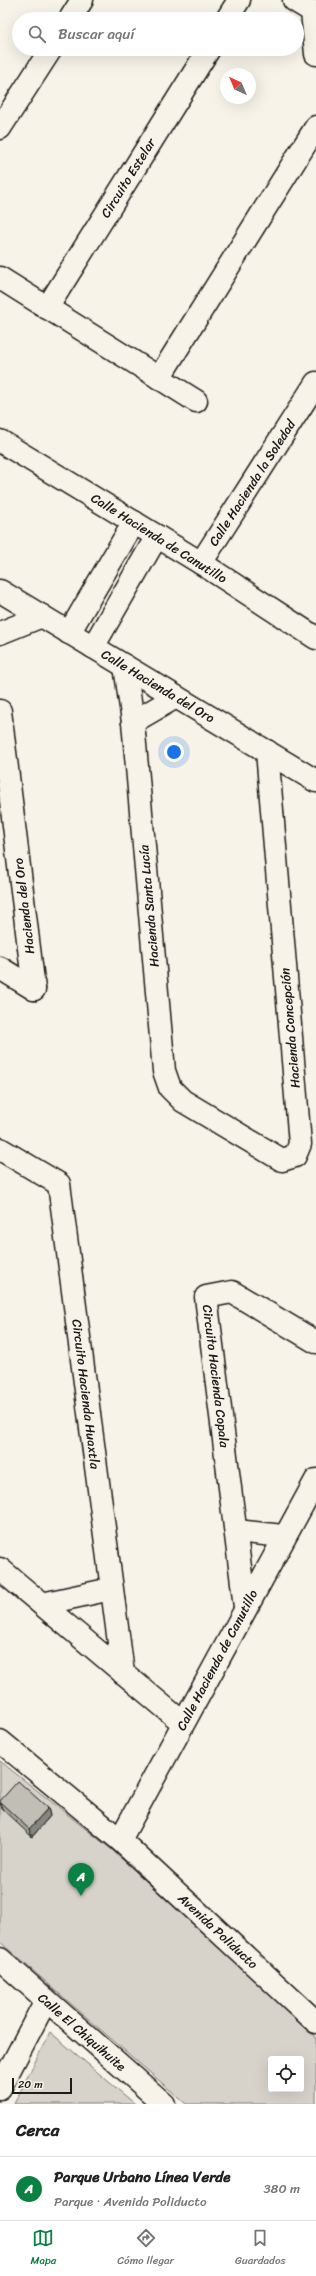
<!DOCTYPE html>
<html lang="es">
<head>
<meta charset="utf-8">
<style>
	:root { --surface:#fff; --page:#f6f6f6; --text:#222; --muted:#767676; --line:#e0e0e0; --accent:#0b8043 }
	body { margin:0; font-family:Sriracha,sans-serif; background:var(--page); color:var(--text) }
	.controls { position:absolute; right:12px; bottom:12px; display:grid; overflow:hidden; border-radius:4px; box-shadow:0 4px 16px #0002 }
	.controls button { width:36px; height:36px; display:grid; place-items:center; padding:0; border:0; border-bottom:1px solid var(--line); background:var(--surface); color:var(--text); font:20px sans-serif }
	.compass { position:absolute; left:220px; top:68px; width:36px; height:36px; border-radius:50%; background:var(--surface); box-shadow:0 4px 16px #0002; rotate:316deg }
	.scale { position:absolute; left:12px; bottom:10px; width:60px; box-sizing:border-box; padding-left:4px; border:2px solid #1c1c1c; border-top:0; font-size:11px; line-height:14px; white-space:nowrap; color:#1c1c1c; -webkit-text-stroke:3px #f7f3e8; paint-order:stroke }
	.you { position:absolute; left:174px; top:752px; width:14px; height:14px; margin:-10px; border:3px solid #fff; border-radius:50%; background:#1a73e8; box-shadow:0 0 0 6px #1a73e833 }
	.badge { display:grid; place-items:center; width:26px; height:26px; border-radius:50%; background:var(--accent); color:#fff; font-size:13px; font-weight:700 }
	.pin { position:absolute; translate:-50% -33px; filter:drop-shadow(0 1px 2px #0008) }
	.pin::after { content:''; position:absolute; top:21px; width:14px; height:12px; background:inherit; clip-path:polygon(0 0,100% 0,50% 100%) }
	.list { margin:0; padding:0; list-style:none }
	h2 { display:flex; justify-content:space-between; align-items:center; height:52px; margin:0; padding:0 16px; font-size:17px }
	h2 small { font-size:13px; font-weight:400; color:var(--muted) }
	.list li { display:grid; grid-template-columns:26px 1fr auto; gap:12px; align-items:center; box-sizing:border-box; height:64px; padding:0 16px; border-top:1px solid var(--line) }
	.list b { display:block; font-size:15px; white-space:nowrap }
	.list p { margin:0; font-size:13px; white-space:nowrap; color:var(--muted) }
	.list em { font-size:13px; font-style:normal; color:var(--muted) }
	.icon { flex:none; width:22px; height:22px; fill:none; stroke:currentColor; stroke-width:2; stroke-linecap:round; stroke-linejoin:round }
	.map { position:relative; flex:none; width:316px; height:2104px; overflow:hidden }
	.search { position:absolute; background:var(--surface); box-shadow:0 4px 16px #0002; left:12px; right:12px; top:12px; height:44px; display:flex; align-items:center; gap:10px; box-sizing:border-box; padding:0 14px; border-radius:22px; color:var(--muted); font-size:15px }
	.sheet { height:116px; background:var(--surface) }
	nav { display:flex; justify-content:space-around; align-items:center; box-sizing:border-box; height:56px; border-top:1px solid var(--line); background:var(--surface); font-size:11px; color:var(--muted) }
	nav a { display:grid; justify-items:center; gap:2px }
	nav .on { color:var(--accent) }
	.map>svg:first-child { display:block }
</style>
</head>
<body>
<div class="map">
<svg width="316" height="2104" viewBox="0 0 316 2104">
	<rect width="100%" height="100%" fill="#f7f3e8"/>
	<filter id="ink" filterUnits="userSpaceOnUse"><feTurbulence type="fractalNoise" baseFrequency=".025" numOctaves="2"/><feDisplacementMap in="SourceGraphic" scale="8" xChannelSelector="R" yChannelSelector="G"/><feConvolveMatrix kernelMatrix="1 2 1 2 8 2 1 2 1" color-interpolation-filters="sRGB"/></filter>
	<g filter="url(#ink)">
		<g fill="#d7d3cb" stroke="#7a7874" fill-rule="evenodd">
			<path d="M0,1761L111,1849L316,2037V2104H186L0,1942ZM271,2059H301V2089H271Z"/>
			<path d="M50,2032L135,2104H14Z"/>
		</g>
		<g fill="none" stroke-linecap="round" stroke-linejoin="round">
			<g stroke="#1c1c1c" stroke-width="25">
				<g id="minor">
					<path d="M294,0L312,11L316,54"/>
					<path d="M70,19L82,0"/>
					<path d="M227,19L239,0"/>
					<path d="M0,128L51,49"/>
					<path d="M0,278L196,401"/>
					<path d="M47,308L209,49"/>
					<path d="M159,378L316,127"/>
					<path d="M0,441L201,563L316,638"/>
					<path d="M201,563L316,383"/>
					<path d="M0,591L316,781"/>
					<path d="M0,633L42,616"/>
					<path d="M69,633L134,522"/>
					<path d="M93,647L157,536"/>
					<path d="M125,666L133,722L164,1071L170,1088L183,1101L282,1160L295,1156L300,1144L267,751"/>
					<path d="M0,711L34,989"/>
					<path d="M133,722L176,697"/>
					<path d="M0,968L34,989"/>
					<path d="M0,1149L59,1184L123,1673"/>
					<path d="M236,1531L283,1536"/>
					<path d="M0,1569L183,1723"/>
					<path d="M42,1604L111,1589"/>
					<path d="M245,1607L206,1297L232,1292L316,1342"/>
					<path d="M120,1840L316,1480"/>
					<path d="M0,2088L46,2000"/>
				</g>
			</g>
			<g stroke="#1c1c1c" stroke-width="25">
				<g id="secondary">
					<path d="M0,1741L120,1840L316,2022"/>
					<path d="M0,1959L164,2104"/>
				</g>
			</g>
			<use href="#minor" stroke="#f7f3e8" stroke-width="22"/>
			<use href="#secondary" stroke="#f7f3e8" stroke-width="22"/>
		</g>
		<path fill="#a5a39c" stroke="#1c1c1c" d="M0,1801L48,1808L50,1816L32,1837L2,1809L0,1803Z"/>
		<path fill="#86857f" stroke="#1c1c1c" d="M48,1808L50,1816L32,1837L29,1829Z"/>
		<path fill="#c0beb5" stroke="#1c1c1c" d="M18,1781L48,1808L29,1829L0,1802V1801Z"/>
	</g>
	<g text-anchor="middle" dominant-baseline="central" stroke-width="3.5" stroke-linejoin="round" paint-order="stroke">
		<g font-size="13" fill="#1c1c1c" stroke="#f7f3e8">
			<text transform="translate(128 178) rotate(-58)">Circuito Estelar</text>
			<text transform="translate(252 483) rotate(-57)">Calle Hacienda la Soledad</text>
			<text transform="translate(159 538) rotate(32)">Calle Hacienda de Canutillo</text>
			<text transform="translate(158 686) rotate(31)">Calle Hacienda del Oro</text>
			<text transform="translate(24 906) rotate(-97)">Hacienda del Oro</text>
			<text transform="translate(149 906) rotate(-95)">Hacienda Santa Lucía</text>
			<text transform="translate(290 1028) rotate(-95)">Hacienda Concepción</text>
			<text transform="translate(216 1376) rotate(83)">Circuito Hacienda Copala</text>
			<text transform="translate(86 1394) rotate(83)">Circuito Hacienda Huaxtla</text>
			<text transform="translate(217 1660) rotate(-62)">Calle Hacienda de Canutillo</text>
			<text transform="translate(218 1931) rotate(43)">Avenida Poliducto</text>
			<text transform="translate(82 2032) rotate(41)">Calle El Chiquihuite</text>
		</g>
	</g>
</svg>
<div class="controls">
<button><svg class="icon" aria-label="locate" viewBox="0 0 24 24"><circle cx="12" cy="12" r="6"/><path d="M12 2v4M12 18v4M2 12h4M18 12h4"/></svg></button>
</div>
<svg class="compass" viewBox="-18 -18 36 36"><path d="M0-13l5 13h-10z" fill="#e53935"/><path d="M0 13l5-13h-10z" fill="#767676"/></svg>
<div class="scale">20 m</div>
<div class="you"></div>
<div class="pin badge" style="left:81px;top:1896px">A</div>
<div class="search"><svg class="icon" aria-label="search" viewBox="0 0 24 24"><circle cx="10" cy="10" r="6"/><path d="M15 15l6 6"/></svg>Buscar aquí</div>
</div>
<section class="sheet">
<h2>Cerca<small></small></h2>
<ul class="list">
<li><span class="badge">A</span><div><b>Parque Urbano Línea Verde</b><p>Parque · Avenida Poliducto</p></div><em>380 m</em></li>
</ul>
</section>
<nav>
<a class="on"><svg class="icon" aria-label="map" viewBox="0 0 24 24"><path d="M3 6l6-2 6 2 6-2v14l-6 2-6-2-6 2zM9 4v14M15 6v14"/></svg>Mapa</a>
<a><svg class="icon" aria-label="directions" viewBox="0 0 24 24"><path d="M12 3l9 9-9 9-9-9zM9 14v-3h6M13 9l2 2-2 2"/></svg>Cómo llegar</a>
<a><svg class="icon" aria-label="saved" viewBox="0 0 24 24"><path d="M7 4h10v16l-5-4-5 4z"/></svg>Guardados</a>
</nav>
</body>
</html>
